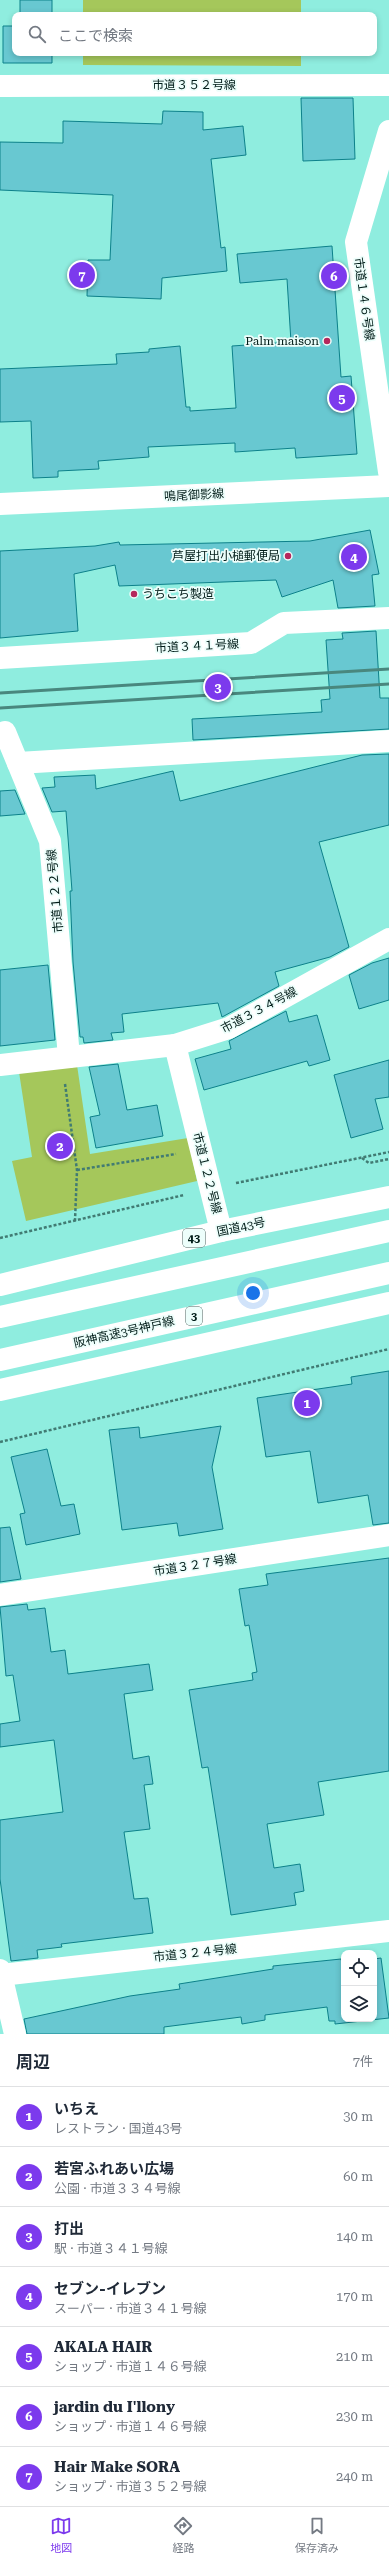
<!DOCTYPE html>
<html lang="ja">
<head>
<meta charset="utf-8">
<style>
	:root { --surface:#fff; --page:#f2f2f3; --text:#1f2937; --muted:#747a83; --line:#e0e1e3; --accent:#7c3aed }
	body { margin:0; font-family:"Roboto Serif","Noto Sans JP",serif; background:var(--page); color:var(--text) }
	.controls { position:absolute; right:12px; bottom:12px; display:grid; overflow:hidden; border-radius:8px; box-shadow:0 2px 6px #0003 }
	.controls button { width:36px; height:36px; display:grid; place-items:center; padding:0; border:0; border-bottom:1px solid var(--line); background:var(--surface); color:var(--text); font:20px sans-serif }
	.you { position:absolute; left:253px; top:1293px; width:14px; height:14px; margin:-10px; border:3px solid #fff; border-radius:50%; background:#1a73e8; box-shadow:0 0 0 6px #1a73e833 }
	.badge { display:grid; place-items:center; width:26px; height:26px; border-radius:50%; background:var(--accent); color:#fff; font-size:13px; font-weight:700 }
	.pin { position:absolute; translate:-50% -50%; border:2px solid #fff; box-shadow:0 1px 4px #0006 }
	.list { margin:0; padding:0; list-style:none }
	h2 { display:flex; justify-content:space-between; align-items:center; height:52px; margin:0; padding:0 16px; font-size:17px }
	h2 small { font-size:13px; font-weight:400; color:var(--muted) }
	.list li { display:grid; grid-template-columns:26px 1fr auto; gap:12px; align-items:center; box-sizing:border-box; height:60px; padding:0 16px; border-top:1px solid var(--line) }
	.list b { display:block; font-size:15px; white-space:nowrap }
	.list p { margin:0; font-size:13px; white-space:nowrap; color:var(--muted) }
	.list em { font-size:13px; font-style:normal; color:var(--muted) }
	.icon { flex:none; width:22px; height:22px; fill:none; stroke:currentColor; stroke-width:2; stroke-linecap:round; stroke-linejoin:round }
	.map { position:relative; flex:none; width:389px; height:2034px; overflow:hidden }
	.search { position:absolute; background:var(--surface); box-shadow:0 2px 6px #0003; left:12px; right:12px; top:12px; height:44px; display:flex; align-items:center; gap:10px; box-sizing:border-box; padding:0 14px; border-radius:8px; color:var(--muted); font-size:15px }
	.sheet { height:472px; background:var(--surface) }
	nav { display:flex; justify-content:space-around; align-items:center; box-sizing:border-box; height:56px; border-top:1px solid var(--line); background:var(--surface); font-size:11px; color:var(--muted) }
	nav a { display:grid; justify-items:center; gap:2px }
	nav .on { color:var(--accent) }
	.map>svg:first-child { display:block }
</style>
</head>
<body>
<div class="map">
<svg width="389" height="2034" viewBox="0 0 389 2034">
	<rect width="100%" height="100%" fill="#8feddf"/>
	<g fill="#a5c75b">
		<rect x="83" y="0" width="218" height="15"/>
		<path d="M83,53H301V66L83,65Z"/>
		<path d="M77,1065L90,1154L188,1138L197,1181L26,1221L12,1161L32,1157L19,1072Z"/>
	</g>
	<g fill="#68c8d1" stroke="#0d818a">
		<rect x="20" y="0" width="32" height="15"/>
		<path d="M3,26H15V53H52V63H3Z"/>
		<path d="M301,98H353L355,159L303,161Z"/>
		<path d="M163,111L203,112V130L243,126L246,155L211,159L221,248L225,247L227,271L162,278L161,299L87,296L88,260H110L113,195L0,190V142L63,143V121L162,124Z"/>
		<path d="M332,246L341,377L351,376L357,454L296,458L295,448L235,452V443L148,447L149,457L98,461L99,469L58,471V477L33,478L31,421L0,422V369L117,364L116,354L149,352V349L180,346L186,407H190V411L236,408L232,346L291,342L287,279L240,283L237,254Z"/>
		<path d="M370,530L379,574L372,575L375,606L338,608L333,580L282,597L276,580L119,586L115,565L74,574L78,631L0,638V551L95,546L119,542L120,545L310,541Z"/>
		<path d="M376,631L380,698H389V729L193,740L192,719L322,712L321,700L330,699L326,640L343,639L342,633Z"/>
		<path d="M389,754V825L319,842L349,947L330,957L275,972L279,986L224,1016L222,1017L218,1003L122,1014L124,1032L111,1033L113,1040L84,1043L83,1037H80L73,962L70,891H72L66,811L52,812L42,788L55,787L54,777L95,775L96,789L173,771L180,801L362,755Z"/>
		<path d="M15,790L25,814L0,816V791Z"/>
		<path d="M389,958V1000L359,1009L349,975L372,963Z"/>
		<path d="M48,965L55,1040L0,1046V970Z"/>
		<path d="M286,1011L289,1022L317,1015L330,1060L309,1066L307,1061L204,1090L195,1059L231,1049L229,1041Z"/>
		<path d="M389,1060V1097L375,1099L383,1129L351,1138L334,1075Z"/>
		<path d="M118,1064L127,1110L157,1105L163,1136L96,1148L90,1117L100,1115L89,1067Z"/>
		<path d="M389,1371V1523L373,1525L368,1495L318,1503L310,1451L266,1457L257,1398L352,1384L351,1377Z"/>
		<path d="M221,1426L212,1467L223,1529L179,1536L177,1523L122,1530L109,1430L139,1427L140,1438Z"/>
		<path d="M47,1449L61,1506L74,1504L80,1534L26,1545L20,1514L25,1513L11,1457Z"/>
		<path d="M10,1527L21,1579L0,1582V1528Z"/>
		<path d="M389,1558V1771L318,1782L324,1815L267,1824L274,1868L300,1864L304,1891L294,1893L296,1905L231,1915L208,1767L202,1768L189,1690L253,1680L252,1673L257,1672L249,1625L245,1626L239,1589L268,1585L266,1574Z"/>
		<path d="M27,1604L28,1610L45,1608L51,1652L65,1650L68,1674L149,1664L153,1690L124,1694L133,1759L149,1756L153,1784L144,1785L150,1829L124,1832L134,1899L148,1898L153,1933L61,1944L62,1947L37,1950L38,1958L11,1961L0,1879V1820L63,1812L54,1740L0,1747V1724L20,1721L13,1675L6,1676L0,1607Z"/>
		<path d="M381,1958L389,2018L335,2024V2021H329L327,2007L265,2015V2020L242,2024L241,2017L164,2027V2034H27L24,2019L130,1996L180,1989L179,1984L273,1969V1966L341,1959L342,1963H344V2019H374V1959Z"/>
	</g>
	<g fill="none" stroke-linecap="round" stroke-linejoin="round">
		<g stroke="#417b73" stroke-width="2.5" stroke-dasharray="3 2" stroke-linecap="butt">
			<path d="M65,1084L77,1170L75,1221"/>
			<path d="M362,1158L369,1163L389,1159"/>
			<path d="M77,1170L176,1154"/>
			<path d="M236,1183L389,1152"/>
			<path d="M0,1238L184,1195"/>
			<path d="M0,1442L389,1349"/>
		</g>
		<g stroke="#fff" stroke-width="22">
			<path d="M0,86L389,85"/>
			<path d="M389,131L356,242L389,472"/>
			<path d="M0,504L389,486"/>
			<path d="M0,658L251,643L284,623L389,618"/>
			<path d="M5,732L50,841L69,1057"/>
			<path d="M18,763L389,741"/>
			<path d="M175,1045L221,1231"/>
			<path d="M0,1065L175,1045L229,1028L389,939"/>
			<path d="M0,1595L389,1535"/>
			<path d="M0,1970L15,2034"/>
			<path d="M1,1975L389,1931"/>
		</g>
		<g stroke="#fff" stroke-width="22">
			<path d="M0,1285L221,1231L389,1197"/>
			<path d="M0,1317L389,1231"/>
			<path d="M0,1360L389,1273"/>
			<path d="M0,1390L389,1303"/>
		</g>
		<g stroke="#49877e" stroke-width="3">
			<path d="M0,693L389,669"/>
			<path d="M0,708L389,684"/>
		</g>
	</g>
	<g fill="#b5275c" stroke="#edfefb" stroke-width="1.5">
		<circle cx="327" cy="341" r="4"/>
		<circle cx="288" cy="556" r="4"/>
		<circle cx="134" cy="594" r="4"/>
	</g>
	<g text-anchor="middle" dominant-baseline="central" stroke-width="3.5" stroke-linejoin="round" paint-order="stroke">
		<g fill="#edfefb" stroke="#47605c" stroke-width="1">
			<rect x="183" y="1229" width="22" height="18" rx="3"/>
			<rect x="186" y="1307" width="16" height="18" rx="3"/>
		</g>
		<g font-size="11" font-weight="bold" fill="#001c18">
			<text x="194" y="1238">43</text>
			<text x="194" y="1316">3</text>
		</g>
		<g font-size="12" fill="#001c18" stroke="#edfefb">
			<text x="194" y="85">市道３５２号線</text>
			<text transform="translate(364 299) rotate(82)">市道１４６号線</text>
			<text transform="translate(194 495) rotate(-3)">鳴尾御影線</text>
			<text transform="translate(197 646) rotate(-3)">市道３４１号線</text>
			<text transform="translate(55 891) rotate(-95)">市道１２２号線</text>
			<text transform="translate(259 1010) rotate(-28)">市道３３４号線</text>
			<text transform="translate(207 1173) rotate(76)">市道１２２号線</text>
			<text transform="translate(241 1227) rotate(-12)">国道43号</text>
			<text transform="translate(124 1332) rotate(-13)">阪神高速3号神戸線</text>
			<text transform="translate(195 1565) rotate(-9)">市道３２７号線</text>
			<text transform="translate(195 1953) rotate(-6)">市道３２４号線</text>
		</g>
		<g font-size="12" fill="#001c18" stroke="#edfefb" text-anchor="end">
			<text x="319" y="341">Palm maison</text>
			<text x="280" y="556">芦屋打出小槌郵便局</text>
			<text x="142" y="594" text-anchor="start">うちこち製造</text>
		</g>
	</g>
</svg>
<div class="controls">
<button><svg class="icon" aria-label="locate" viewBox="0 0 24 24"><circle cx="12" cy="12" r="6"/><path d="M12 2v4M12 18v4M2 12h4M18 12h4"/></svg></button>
<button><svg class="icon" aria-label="layers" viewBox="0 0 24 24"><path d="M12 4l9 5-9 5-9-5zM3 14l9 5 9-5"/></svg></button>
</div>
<div class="you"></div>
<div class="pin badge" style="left:307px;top:1403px">1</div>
<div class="pin badge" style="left:60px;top:1146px">2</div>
<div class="pin badge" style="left:218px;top:687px">3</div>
<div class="pin badge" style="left:354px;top:557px">4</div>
<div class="pin badge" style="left:342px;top:398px">5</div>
<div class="pin badge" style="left:334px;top:276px">6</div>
<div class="pin badge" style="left:82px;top:275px">7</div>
<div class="search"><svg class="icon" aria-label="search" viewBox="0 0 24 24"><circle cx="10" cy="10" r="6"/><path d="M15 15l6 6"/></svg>ここで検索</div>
</div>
<section class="sheet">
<h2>周辺<small>7件</small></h2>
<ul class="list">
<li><span class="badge">1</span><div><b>いちえ</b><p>レストラン · 国道43号</p></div><em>30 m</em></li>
<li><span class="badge">2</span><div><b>若宮ふれあい広場</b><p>公園 · 市道３３４号線</p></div><em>60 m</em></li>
<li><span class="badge">3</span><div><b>打出</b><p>駅 · 市道３４１号線</p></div><em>140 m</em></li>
<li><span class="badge">4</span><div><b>セブン-イレブン</b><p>スーパー · 市道３４１号線</p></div><em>170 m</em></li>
<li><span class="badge">5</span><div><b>AKALA HAIR</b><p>ショップ · 市道１４６号線</p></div><em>210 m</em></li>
<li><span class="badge">6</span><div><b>jardin du I'llony</b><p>ショップ · 市道１４６号線</p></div><em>230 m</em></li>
<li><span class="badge">7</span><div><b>Hair Make SORA</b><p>ショップ · 市道３５２号線</p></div><em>240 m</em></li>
</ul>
</section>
<nav>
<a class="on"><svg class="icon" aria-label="map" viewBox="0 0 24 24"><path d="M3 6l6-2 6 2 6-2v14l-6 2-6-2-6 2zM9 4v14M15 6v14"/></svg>地図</a>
<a><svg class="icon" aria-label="directions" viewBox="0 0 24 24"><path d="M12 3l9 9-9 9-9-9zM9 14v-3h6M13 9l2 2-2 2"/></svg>経路</a>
<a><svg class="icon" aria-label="saved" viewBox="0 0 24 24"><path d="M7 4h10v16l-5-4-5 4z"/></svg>保存済み</a>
</nav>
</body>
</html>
